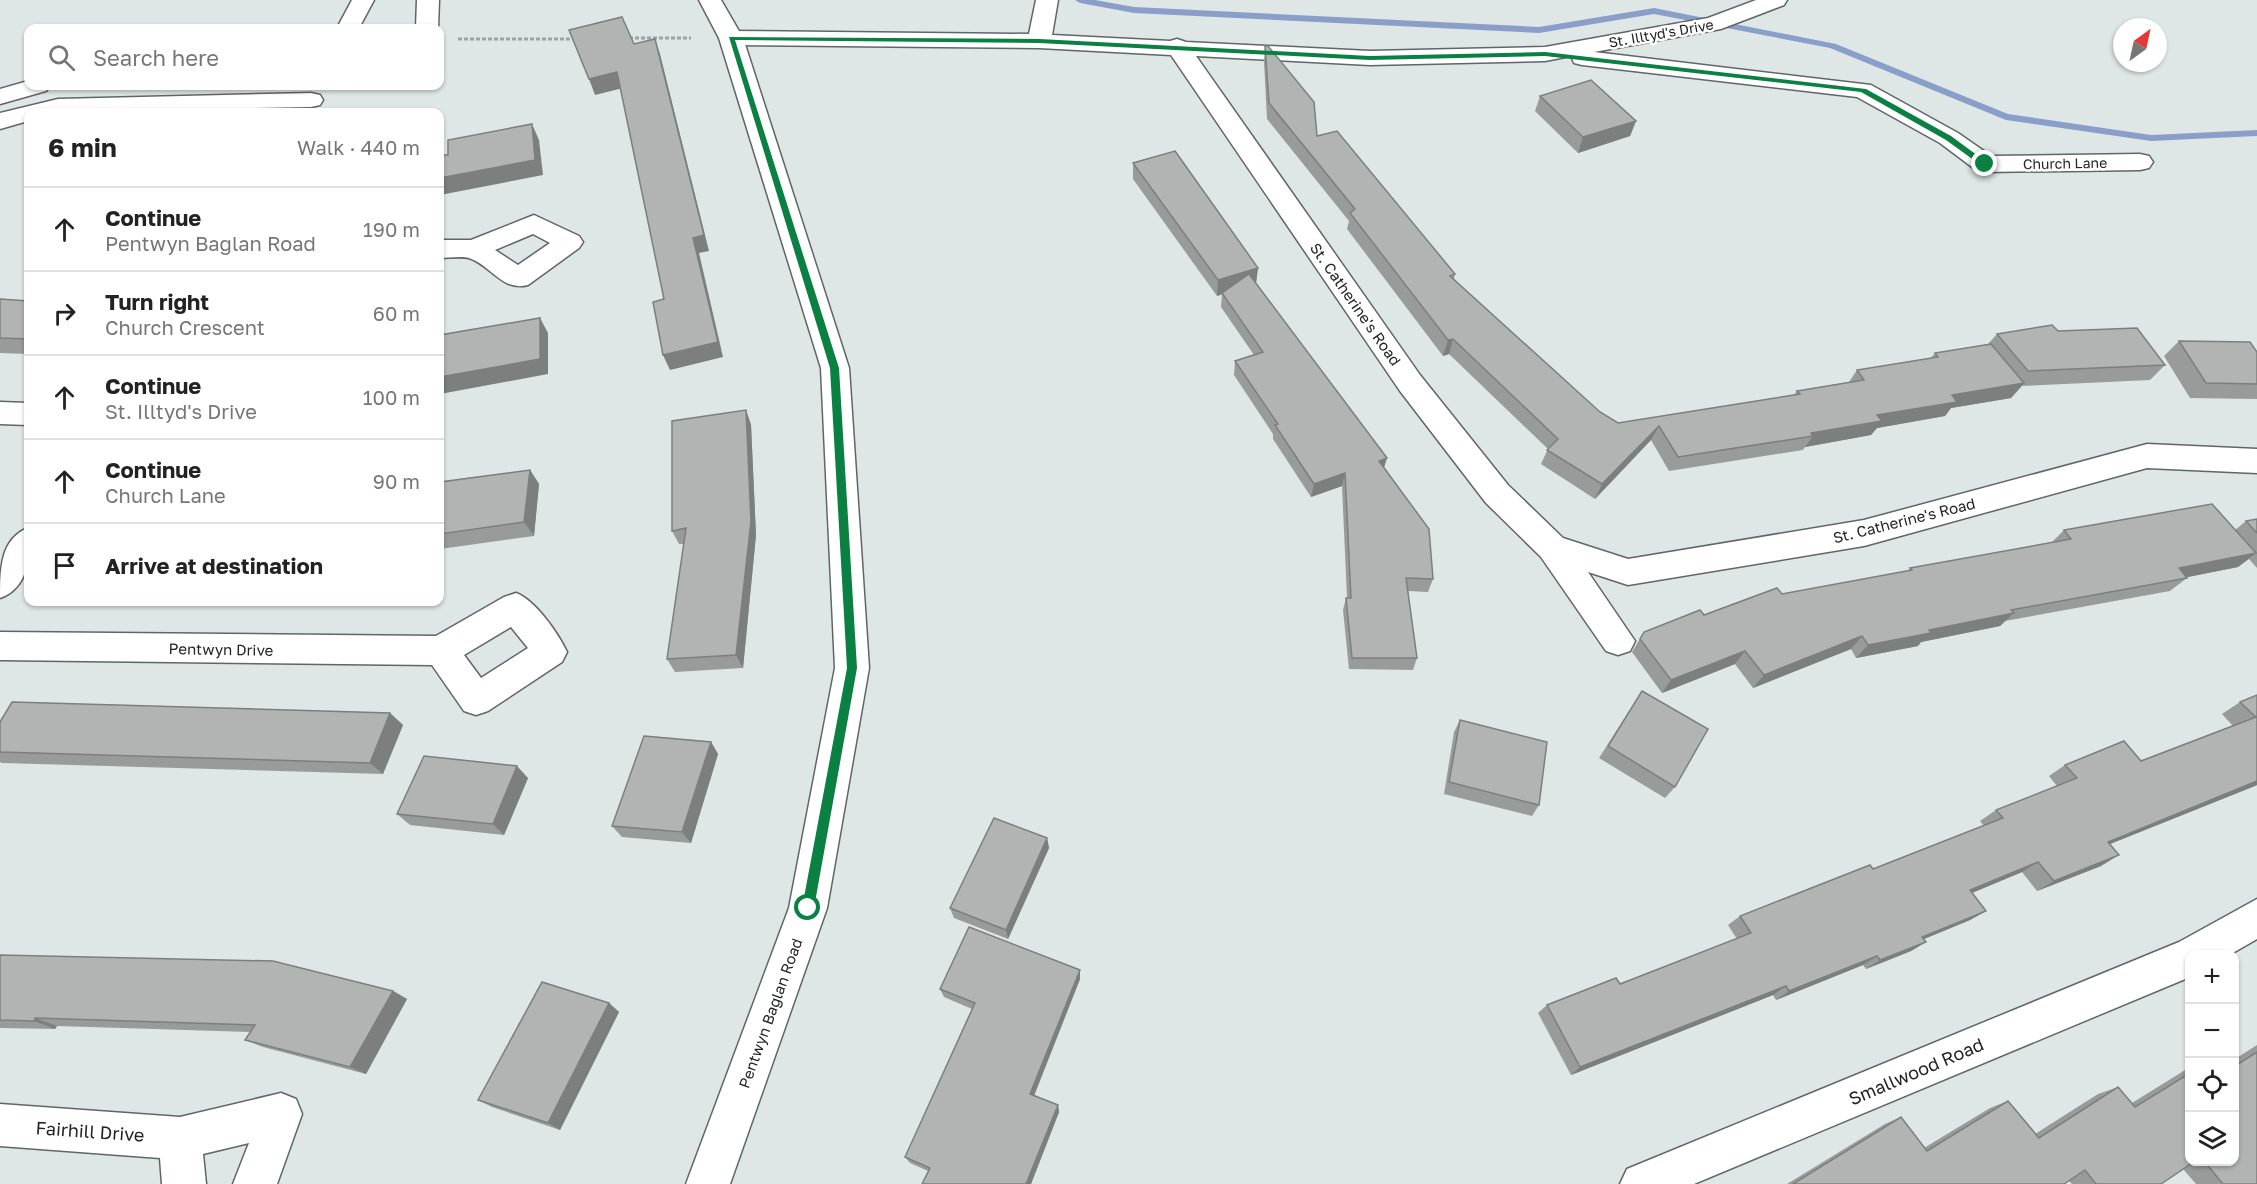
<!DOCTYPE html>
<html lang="en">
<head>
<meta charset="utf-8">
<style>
	:root { --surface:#fff; --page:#f2f2f2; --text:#222; --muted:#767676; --line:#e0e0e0 }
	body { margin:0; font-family:"Golos Text",sans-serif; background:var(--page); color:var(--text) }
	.controls { position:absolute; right:18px; bottom:18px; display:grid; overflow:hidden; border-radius:12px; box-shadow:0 2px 4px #0004 }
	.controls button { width:54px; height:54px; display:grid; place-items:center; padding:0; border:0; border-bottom:2px solid var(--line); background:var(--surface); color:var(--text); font:30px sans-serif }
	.compass { position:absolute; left:2113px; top:18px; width:54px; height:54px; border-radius:50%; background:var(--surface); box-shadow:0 2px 4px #0004; rotate:33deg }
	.stop { position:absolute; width:18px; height:18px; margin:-14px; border:4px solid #0b8043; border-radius:50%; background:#fff }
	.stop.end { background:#0b8043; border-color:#fff; box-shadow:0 2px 6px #0008 }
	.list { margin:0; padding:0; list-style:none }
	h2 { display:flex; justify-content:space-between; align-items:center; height:78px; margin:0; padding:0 24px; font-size:26px }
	h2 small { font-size:20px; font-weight:400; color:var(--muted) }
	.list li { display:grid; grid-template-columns:39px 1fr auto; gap:18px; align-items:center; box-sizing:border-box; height:84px; padding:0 24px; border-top:2px solid var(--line) }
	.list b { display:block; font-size:22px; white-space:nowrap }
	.list p { margin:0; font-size:20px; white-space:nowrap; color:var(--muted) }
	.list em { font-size:20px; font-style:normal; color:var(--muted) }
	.icon { flex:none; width:33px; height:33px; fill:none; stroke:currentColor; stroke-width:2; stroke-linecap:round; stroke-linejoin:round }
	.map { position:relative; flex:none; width:2257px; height:1184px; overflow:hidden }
	.search { position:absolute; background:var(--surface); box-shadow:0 2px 4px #0004; left:24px; top:24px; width:420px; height:66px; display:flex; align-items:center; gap:15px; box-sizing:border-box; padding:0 21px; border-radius:12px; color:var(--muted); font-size:22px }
	.panel { position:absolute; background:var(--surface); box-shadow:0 2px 4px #0004; left:24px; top:108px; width:420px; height:498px; border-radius:12px }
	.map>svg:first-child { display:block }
</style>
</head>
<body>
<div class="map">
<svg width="2257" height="1184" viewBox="0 0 2257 1184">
	<rect width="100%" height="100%" fill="#dfe6e6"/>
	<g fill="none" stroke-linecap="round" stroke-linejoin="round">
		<path fill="#899fca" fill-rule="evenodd" d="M1075,0H1095L1134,7L1539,27L1654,8L1836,44L2008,114L2151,135L2257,130V136L2151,141L2006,120L1830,48L1654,14L1539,33L1134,13L1080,3Z"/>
		<g stroke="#606666" stroke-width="3">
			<g id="minor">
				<path d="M352,0H374L359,28H337Z"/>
				<path d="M417,0H439L438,28H416Z"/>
				<path d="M1036,0H1058L1052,35L1170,41L1177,39L1186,42L1370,51L1545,47L1708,18L1756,0H1787L1784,5L1721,29L1594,52L1871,85L1958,133L1991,156L2140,154L2149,156L2153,162L2149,168L2140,170L1985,172L1976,170L1940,143L1857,97L1582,65L1574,63L1571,56L1545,61L1370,65L1196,56L1420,375L1508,485L1563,538L1628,559L1864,520L2147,444L2257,449V473L2147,468L1864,546L1628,585L1588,572L1635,641L1630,651L1618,655L1606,651L1541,557L1486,503L1400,391L1171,55L1039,48L731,45L723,43L719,38L723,33L731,31L1029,34Z"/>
				<path d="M28,81V86H50L46,91L0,104V89Z"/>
				<path d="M311,93L320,95L323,100L320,105L311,107L28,112V121L0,129V113L58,99Z"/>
				<path d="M534,215L579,236L583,242L579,248L528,285C502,292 491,265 469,258C461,256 448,258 440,258V240H471ZM533,234L550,243L518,265L495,250Z"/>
				<path d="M0,402L28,403V425L0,424Z"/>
				<path d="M28,528C31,554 29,588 0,598C0,570 0,539 28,528Z"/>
				<path d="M516,593C535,600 558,633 567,652L562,662L488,711L476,715L464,711L432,665L0,660V632L436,636L504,597ZM511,627L528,648L481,678L464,655Z"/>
				<path d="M2257,899V939L2231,954H2190V977L1694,1184H1620L1627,1169L2179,942Z"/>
				<path d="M281,1093L296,1099L302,1114L277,1184H233L249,1143L203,1154L206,1184H162L160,1158L0,1146V1104L180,1117Z"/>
			</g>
		</g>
		<g stroke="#606666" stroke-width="3">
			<path id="major" d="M699,0H721L743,38L849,368L869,668L827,908L730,1184H686L789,908L835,668L821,368L719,38Z"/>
		</g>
		<g stroke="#9da2a2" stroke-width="3" stroke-dasharray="4 2" stroke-linecap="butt">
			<path d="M629,38H691"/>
			<path d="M458,39H577"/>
		</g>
		<use href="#minor" fill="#fff" fill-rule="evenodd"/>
		<use href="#major" fill="#fff" fill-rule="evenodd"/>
	</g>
	<g fill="#979c9a">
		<path d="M1265,46L1317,136L1455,274L1454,279L1600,412L1618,423L1794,395L1797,391L1849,382L1857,370L1931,358L1935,353L1988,344L1997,334L2058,331L2165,365L2150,380L2022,386L2011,398L1951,408L1945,416L1877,428L1871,435L1805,447L1803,450L1669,471L1651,440L1595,499L1541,464L1548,449L1449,354L1443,356L1347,229L1349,221L1267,119L1264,62Z"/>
		<path d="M1540,96L1636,121L1630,136L1578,153L1535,111Z"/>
		<path d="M1133,163L1258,268L1256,283L1384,467L1433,579L1428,592L1408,591L1417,658L1413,670L1349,669L1343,610L1346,598H1347L1342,486L1311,497L1273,439V434L1234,375L1235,361L1254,355L1221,307L1222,294L1217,296L1133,179Z"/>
		<path d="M0,299L28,301V354L0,353Z"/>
		<path d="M2179,341L2257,352V399L2190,398L2164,356Z"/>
		<path d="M746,410L751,425L756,535L743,668L675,672L667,659L684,544H679L672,531Z"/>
		<path d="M530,470L539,484L534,536L440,549V482Z"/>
		<path d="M2257,519V568L2249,559L2238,567L2187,577V578L2170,591L2005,621L2000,626L1921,642L1918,646L1856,658L1851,649L1753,688L1735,664L1662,693L1632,652L1644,632L1782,594L1908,571L1910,568L2051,543L2064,530H2235L2246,521Z"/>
		<path d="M1642,691L1675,787L1665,798L1599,758Z"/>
		<path d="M2257,695V785L2110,844L2101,866L2037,891L2022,872L1972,893L1986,911L1970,920L1924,939L1926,942L1911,951L1866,969L1863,965L1776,1000L1773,995L1571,1075L1538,1013L1547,1005L1620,984L1737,939L1728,925L1740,916L1873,869L1984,826L1980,821L1996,810L2057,786L2049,776L2065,765L2141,761L2233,726L2222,714L2240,702Z"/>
		<path d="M390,713L403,725L383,774L2,763L0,762V722Z"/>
		<path d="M1460,720L1539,805L1532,816L1444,794L1454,732Z"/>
		<path d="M711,742L718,754L691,843L622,837L612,826Z"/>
		<path d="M528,778L504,835L410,825L397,814Z"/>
		<path d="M1047,838L1049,848L1008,939L954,918L950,908Z"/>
		<path d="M0,955L393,991L407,999L366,1074L263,1047L245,1040L250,1032L57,1026L55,1029L0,1028Z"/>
		<path d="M1080,979L1034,1095L1058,1105L1059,1112L1031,1184H922L928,1171L910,1163L905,1157L972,1009L944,997L940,989Z"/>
		<path d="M609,1003L619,1012L560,1130L492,1107L478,1100Z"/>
		<path d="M2257,1045V1184H2196L2183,1169L2161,1184H2072L2069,1181L2064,1184H1787L1885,1124L1901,1117L1924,1148L1990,1108L2008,1101L2035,1134L2098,1094L2118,1087L2132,1103L2190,1067V1161H2235V1059Z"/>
	</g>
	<g fill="#7b7f7d">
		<path d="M655,39L660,54L709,251L699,253L723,357L670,370L663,355L693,238Z"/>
		<path d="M617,72L623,88L595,95L589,79Z"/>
		<path d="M1636,121L1630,136L1578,153L1583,137Z"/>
		<path d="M532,124L539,140L543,175L440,195V178Z"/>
		<path d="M1258,268L1256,283L1217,296L1218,280Z"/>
		<path d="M540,318L548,333V374L440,394V377Z"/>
		<path d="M1453,339L1449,354L1443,356L1448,340Z"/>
		<path d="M2024,383L2011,398L1951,408L1945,416L1877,428L1871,435L1805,447L1813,436L1811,433L1952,395Z"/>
		<path d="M746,410L751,425L756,535L743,668L736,655Z"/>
		<path d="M1659,426L1651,440L1595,499L1602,484Z"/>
		<path d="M1387,458L1383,471L1379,461Z"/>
		<path d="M530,470L539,484L534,536L524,522Z"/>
		<path d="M1345,473L1342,486L1311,497L1314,484Z"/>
		<path d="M2256,553L2238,567L2163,582L2179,568Z"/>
		<path d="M2014,613L2000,626L1921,642L1918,646L1856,658L1868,645L1929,630Z"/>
		<path d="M1862,636L1851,649L1753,688L1764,675Z"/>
		<path d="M1745,651L1735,664L1662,693L1671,680Z"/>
		<path d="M390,713L403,725L383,774L370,763Z"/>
		<path d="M711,742L718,754L691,843L682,832Z"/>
		<path d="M517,766L528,778L504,835L493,824Z"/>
		<path d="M2257,781V785L2255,786L2090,852L2108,842Z"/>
		<path d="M1047,838L1049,848L1008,939L1006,930Z"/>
		<path d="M2119,855L2101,866L2037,891L2054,881Z"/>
		<path d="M2038,862L2022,872L1955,900L1970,890Z"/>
		<path d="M1986,911L1970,920L1907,946L1922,937Z"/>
		<path d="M1926,942L1911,951L1866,969L1880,960Z"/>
		<path d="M1877,956L1863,965L1776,1000L1789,991Z"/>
		<path d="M1080,970V979L1032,1101L1030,1094Z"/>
		<path d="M1786,986L1773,995L1571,1075L1580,1067Z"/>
		<path d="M393,991L407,999L366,1074L350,1067Z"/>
		<path d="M609,1003L619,1012L560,1130L548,1123Z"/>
		<path d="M35,1018L57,1026L55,1029L34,1021Z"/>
		<path d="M1058,1105L1059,1112L1031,1184H1026Z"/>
	</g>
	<g fill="#b0b5b3" stroke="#7b7f7d" stroke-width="1.5">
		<path d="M622,17L634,44L655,39L704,235L693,238L718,342L663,355L653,302L664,299L617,72L589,79L569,30Z"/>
		<path d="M1265,46H1268L1314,102L1317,136L1337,131L1455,274L1450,276L1600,412L1618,423L1800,394L1797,391L1864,380L1857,370L1938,357L1935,353L1991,344L2024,383L1952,395L1957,402L1877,415L1882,421L1811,433L1813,436L1678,457L1659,426L1602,484L1547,450L1558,439L1453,339L1448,340L1350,213L1355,209L1269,103Z"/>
		<path d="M1591,80L1636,121L1583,137L1540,96Z"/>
		<path d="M532,124L535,160L440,178V155H448V140Z"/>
		<path d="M1175,151L1258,268L1218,280L1133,163Z"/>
		<path d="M1249,274L1387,458L1379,461L1429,529L1433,579L1406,578L1417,658H1352L1346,598H1351L1345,473L1314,484L1275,425L1278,424L1235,361L1263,352L1222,293Z"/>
		<path d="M0,299L28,301V339L0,338Z"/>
		<path d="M540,318V359L440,377V335Z"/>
		<path d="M2052,325L2058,331L2137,328L2165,365L2028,371L1997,334Z"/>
		<path d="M2179,341L2250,342L2257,352V384L2206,383Z"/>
		<path d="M746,410L751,521L736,655L667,659L686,528L672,531V421Z"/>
		<path d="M530,470L524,522L440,534V482Z"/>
		<path d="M2212,504L2256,553L2179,568L2187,578L2011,610L2014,613L1929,630L1931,633L1868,645L1862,636L1764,675L1745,651L1671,680L1640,639L1644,632L1700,610L1704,615L1777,588L1782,594L1912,570L1910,568L2071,539L2064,530Z"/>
		<path d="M2257,519V533L2246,521Z"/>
		<path d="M1642,691L1708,729L1675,787L1608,746Z"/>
		<path d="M2257,695V781L2108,842L2119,855L2054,881L2038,862L1970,890L1986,911L1922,937L1926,942L1880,960L1877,956L1789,991L1786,986L1580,1067L1547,1005L1616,978L1620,984L1751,933L1740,916L1870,865L1873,869L2003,818L1996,810L2077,778L2065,765L2124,741L2141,761L2256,717L2240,702Z"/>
		<path d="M12,702L390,713L370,763L0,752V722Z"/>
		<path d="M1460,720L1547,742L1539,805L1449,782Z"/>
		<path d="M644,736L711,742L682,832L612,826Z"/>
		<path d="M424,756L517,766L493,824L397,814Z"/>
		<path d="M994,818L1047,838L1006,930L950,908Z"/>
		<path d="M969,927L1080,970L1030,1094L1058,1105L1026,1184H922L930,1168L905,1157L975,1003L940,989Z"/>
		<path d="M0,955L273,961L393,991L350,1067L245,1040L255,1025L35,1018L34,1021L0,1020Z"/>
		<path d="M542,982L609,1003L548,1123L478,1100Z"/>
		<path d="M2257,1052V1184H2223L2204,1161H2235V1066Z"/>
		<path d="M2190,1073V1161H2195L2161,1184H2096L2085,1170L2064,1184H1793L1901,1117L1927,1151L2008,1101L2039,1138L2118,1087L2135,1107Z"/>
	</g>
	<path fill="#0b8043" d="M729,37L1039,39L1370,56L1545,52L1866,89L1951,136L1989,164L1982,166L1946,140L1861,92L1545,56L1370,60L1039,43L735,40L839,368L857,668L814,908L808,913L802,908L847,668L830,368Z"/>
	<g text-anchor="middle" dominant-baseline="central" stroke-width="5" stroke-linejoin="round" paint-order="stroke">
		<g font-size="14" fill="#222424" stroke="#fff">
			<text transform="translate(1661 33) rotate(-10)">St. Illtyd's Drive</text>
			<text transform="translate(2065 163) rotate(-1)">Church Lane</text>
		</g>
		<g font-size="15" fill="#222424" stroke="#fff">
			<text transform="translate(1356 304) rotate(55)">St. Catherine's Road</text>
			<text transform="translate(1904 520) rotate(-14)">St. Catherine's Road</text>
			<text transform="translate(221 649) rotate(1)">Pentwyn Drive</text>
			<text transform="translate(770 1013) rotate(-70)">Pentwyn Baglan Road</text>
		</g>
		<g font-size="18" fill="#222424" stroke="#fff">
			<text transform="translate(1916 1071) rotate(-23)">Smallwood Road</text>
			<text transform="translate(90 1131) rotate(4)">Fairhill Drive</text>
		</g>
	</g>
</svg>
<div class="controls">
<button>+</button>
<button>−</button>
<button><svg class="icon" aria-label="locate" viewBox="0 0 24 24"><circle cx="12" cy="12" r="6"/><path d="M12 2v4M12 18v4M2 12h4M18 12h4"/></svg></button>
<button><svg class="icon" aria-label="layers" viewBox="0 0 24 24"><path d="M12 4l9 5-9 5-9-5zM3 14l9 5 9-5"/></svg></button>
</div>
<svg class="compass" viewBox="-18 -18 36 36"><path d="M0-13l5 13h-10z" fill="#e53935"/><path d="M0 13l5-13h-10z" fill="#767676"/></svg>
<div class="stop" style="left:808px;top:908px"></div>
<div class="stop end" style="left:1985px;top:164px"></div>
<div class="search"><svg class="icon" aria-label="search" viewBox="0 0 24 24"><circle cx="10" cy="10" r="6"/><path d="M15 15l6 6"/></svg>Search here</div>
<section class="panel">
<h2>6 min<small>Walk · 440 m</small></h2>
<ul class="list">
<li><svg class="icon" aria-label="ahead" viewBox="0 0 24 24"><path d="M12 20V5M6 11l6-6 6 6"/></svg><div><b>Continue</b><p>Pentwyn Baglan Road</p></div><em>190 m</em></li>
<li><svg class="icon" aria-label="right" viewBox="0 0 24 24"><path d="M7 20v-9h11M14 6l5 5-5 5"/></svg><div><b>Turn right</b><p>Church Crescent</p></div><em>60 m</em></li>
<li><svg class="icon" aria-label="ahead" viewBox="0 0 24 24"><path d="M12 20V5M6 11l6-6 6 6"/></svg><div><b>Continue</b><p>St. Illtyd's Drive</p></div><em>100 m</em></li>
<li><svg class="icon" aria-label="ahead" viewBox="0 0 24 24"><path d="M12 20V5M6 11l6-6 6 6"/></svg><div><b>Continue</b><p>Church Lane</p></div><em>90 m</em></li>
<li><svg class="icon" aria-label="arrive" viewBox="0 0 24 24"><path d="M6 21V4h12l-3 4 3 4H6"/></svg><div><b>Arrive at destination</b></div></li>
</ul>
</section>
</div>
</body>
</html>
